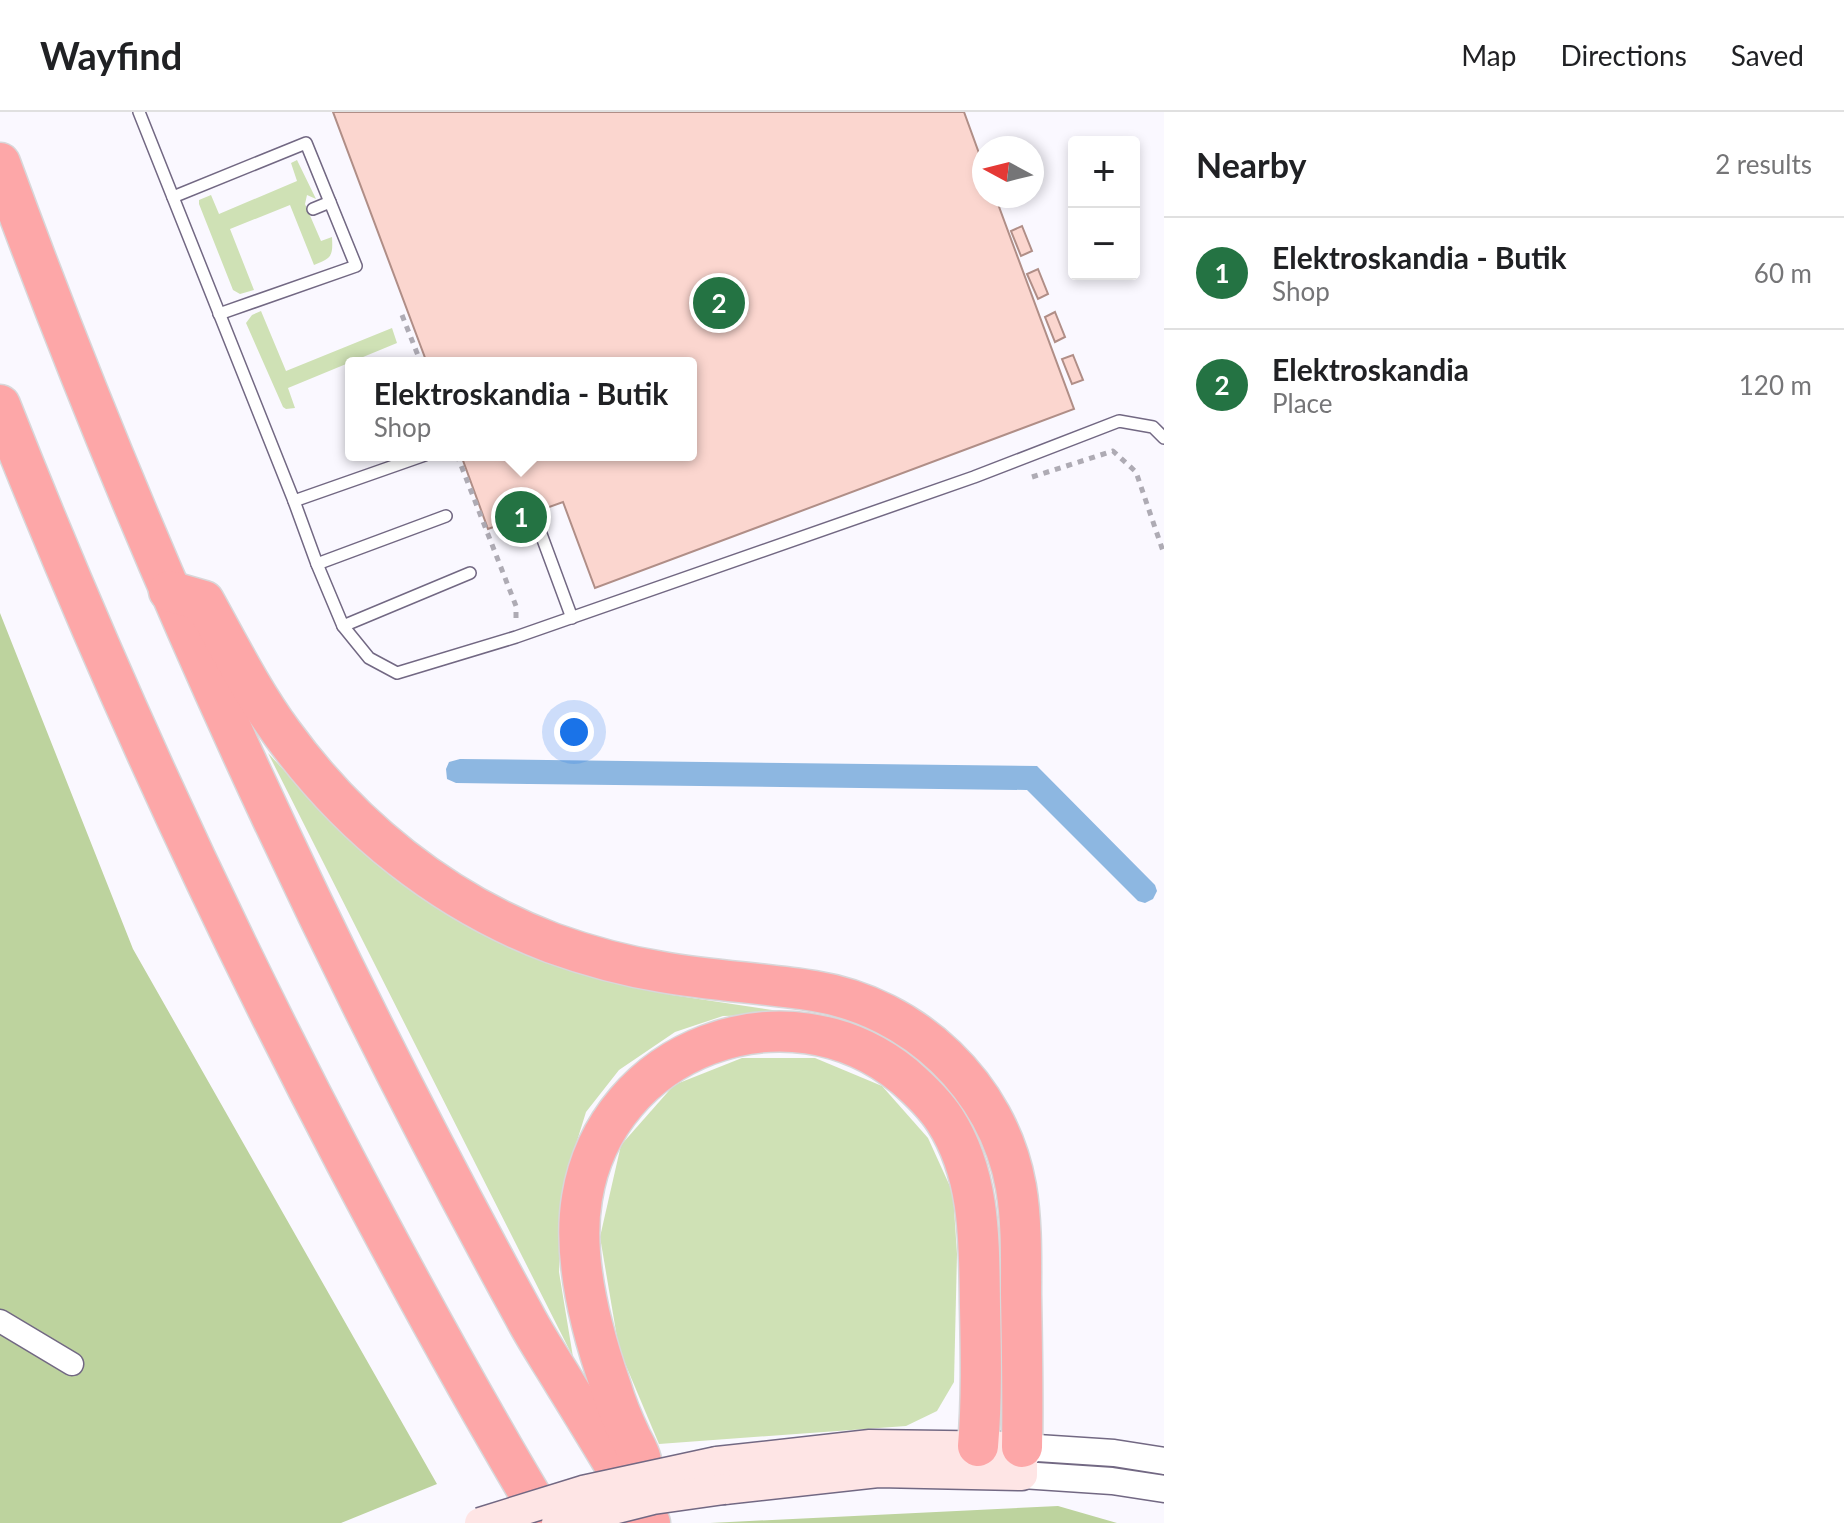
<!DOCTYPE html>
<html lang="en">
<head>
<meta charset="utf-8">
<style>
	:root { --surface:#fff; --page:#f2f2f2; --text:#202124; --muted:#757577; --line:#e0e0e0; --accent:#247343 }
	body { margin:0; font-family:Lato,sans-serif; background:var(--page); color:var(--text) }
	.controls { position:absolute; right:24px; top:24px; display:grid; overflow:hidden; border-radius:8px; box-shadow:0 4px 12px #0003 }
	.controls button { width:72px; height:72px; display:grid; place-items:center; padding:0; border:0; border-bottom:2px solid var(--line); background:var(--surface); color:var(--text); font:40px sans-serif }
	.compass { position:absolute; left:972px; top:24px; width:72px; height:72px; border-radius:50%; background:var(--surface); box-shadow:0 4px 12px #0003; rotate:277deg }
	.you { position:absolute; left:574px; top:620px; width:28px; height:28px; margin:-20px; border:6px solid #fff; border-radius:50%; background:#1a73e8; box-shadow:0 0 0 12px #1a73e833 }
	.badge { display:grid; place-items:center; width:52px; height:52px; border-radius:50%; background:var(--accent); color:#fff; font-size:26px; font-weight:700 }
	.pin { position:absolute; translate:-50% -50%; border:4px solid #fff; box-shadow:0 2px 8px #0006 }
	.popup { position:absolute; left:345px; top:245px; width:352px; height:104px; box-sizing:border-box; display:grid; place-content:center; border-radius:8px; background:var(--surface); filter:drop-shadow(0 2px 6px #0005); font-size:26px; white-space:nowrap; color:var(--muted) }
	.popup b { font-size:30px; color:var(--text) }
	.popup::after { content:''; position:absolute; left:50%; top:100%; margin-left:-16px; border:16px solid transparent; border-top-color:var(--surface) }
	.list { margin:0; padding:0; list-style:none }
	h2 { display:flex; justify-content:space-between; align-items:center; height:104px; margin:0; padding:0 32px; font-size:34px }
	h2 small { font-size:26px; font-weight:400; color:var(--muted) }
	.list li { display:grid; grid-template-columns:52px 1fr auto; gap:24px; align-items:center; box-sizing:border-box; height:112px; padding:0 32px; border-top:2px solid var(--line) }
	.list b { display:block; font-size:30px; white-space:nowrap }
	.list p { margin:0; font-size:26px; white-space:nowrap; color:var(--muted) }
	.list em { font-size:26px; font-style:normal; color:var(--muted) }
	.map { position:relative; flex:none; width:1164px; height:1411px; overflow:hidden }
	header { display:flex; align-items:center; gap:48px; box-sizing:border-box; height:112px; padding:0 40px; background:var(--surface); border-bottom:2px solid var(--line) }
	header strong { font-size:38px }
	nav { display:flex; gap:44px; margin-inline-start:auto; font-size:28px }
	main { display:flex }
	aside { flex:1; background:var(--surface) }
	.map>svg:first-child { display:block }
</style>
</head>
<body>
<header>
<strong>Wayfind</strong>
<nav><a>Map</a><a>Directions</a><a>Saved</a></nav>
</header>
<main>
<div class="map">
<svg width="1164" height="1411" viewBox="0 0 1164 1411">
	<rect width="100%" height="100%" fill="#faf8ff"/>
	<g fill="#cfe1b5">
		<path d="M297,48L316,87L307,83L305,92L321,129L332,125C333,144 332,146 314,153L290,93L230,117L254,178L240,182L233,178L199,92V88L211,83L219,102L297,69L291,51Z"/>
		<path d="M261,199L286,259L392,216L397,231L288,276L295,296L286,297L283,295L246,211L252,203Z"/>
		<path d="M268,641L344,723L402,769L581,860L672,883L799,902L723,904L675,920L619,958L586,1000L563,1074L559,1160L573,1245Z"/>
		<path d="M742,946H815L882,974L928,1026L953,1081L957,1142L954,1270L937,1299L906,1314L659,1332L619,1237L600,1125L621,1033L674,973Z"/>
	</g>
	<g fill="#bdd39e">
		<path d="M0,501L133,837L437,1372L341,1411H0Z"/>
		<path d="M1058,1394L1117,1411H710Z"/>
	</g>
	<path fill="#8db7e1" d="M460,647L1037,654L1155,773L1157,779L1153,787L1145,791L1138,789L1027,678L456,671L447,667L446,657L449,650Z"/>
	<g fill="#fbd6cf" stroke="#b08e87" stroke-width="2">
		<path d="M333,0H964L984,55V84H995L1074,297L595,476L563,390L488,417L461,343H691V251H427Z"/>
		<path d="M1022,114L1032,139L1021,144L1011,119Z"/>
		<path d="M1038,157L1048,182L1038,187L1027,162Z"/>
		<path d="M1055,200L1065,225L1055,230L1045,205Z"/>
		<path d="M1073,243L1083,268L1072,272L1062,247Z"/>
	</g>
	<g fill="none" stroke-linecap="round" stroke-linejoin="round">
		<g stroke="#726883" stroke-width="14">
			<g id="service">
				<path d="M139,0L294,389L317,452L343,514L369,546L397,561L516,525L974,365L1119,309L1153,315L1164,326"/>
				<path d="M173,85L306,31L356,154L219,202"/>
				<path d="M313,97L330,90"/>
				<path d="M294,389L425,343"/>
				<path d="M538,414L572,506"/>
				<path d="M317,452L446,404"/>
				<path d="M343,514L470,461"/>
			</g>
		</g>
		<g stroke="#726883" stroke-width="25">
			<path id="minor" d="M0,1209L72,1252"/>
		</g>
		<g stroke="#726883" stroke-width="29">
			<g id="tertiary">
				<path d="M1022,1335L1114,1341L1164,1349"/>
				<path d="M1022,1363L1112,1369L1164,1377"/>
			</g>
		</g>
		<g stroke="#726883" stroke-width="33">
			<path id="secondary" d="M717,1350L870,1333L1022,1335V1363L878,1360L724,1377"/>
		</g>
		<g stroke="#d8d7d9" stroke-width="43">
			<g id="motorway">
				<path d="M0,51C145,448 321,832 524,1203C537,1228 553,1251 567,1275C595,1320 622,1366 650,1411"/>
				<path d="M0,293C102,552 217,804 346,1050C410,1172 476,1293 547,1411"/>
				<path d="M169,479L204,489C229,534 252,580 282,621C350,715 443,790 552,831C588,844 625,854 662,860C712,869 764,871 814,879C914,895 998,974 1016,1075C1022,1110 1021,1146 1021,1182C1022,1233 1023,1284 1022,1335"/>
				<path d="M640,1378C640,1369 643,1357 641,1348C639,1340 634,1332 631,1326C623,1309 616,1292 611,1275C591,1218 572,1146 582,1086C606,936 787,868 904,964C919,977 934,991 945,1008C981,1064 979,1131 980,1195C981,1241 982,1288 978,1334"/>
			</g>
		</g>
		<g stroke="#aeabb4" stroke-width="5" stroke-dasharray="6 6" stroke-linecap="butt">
			<path d="M402,203L421,251"/>
			<path d="M457,343L516,494V507"/>
			<path d="M1032,365L1113,339L1136,360L1164,442"/>
		</g>
		<use href="#service" stroke="#fff" stroke-width="11"/>
		<use href="#minor" stroke="#fff" stroke-width="22"/>
		<use href="#tertiary" stroke="#fff" stroke-width="26"/>
		<use href="#secondary" stroke="#fee5e5" stroke-width="30"/>
		<use href="#motorway" stroke="#fda7a8" stroke-width="40"/>
		<g stroke="#726883" stroke-width="33" stroke-linecap="butt">
			<g id="secondary-bridge">
				<path d="M480,1411L583,1379L717,1350"/>
				<path d="M557,1411L653,1387L724,1377"/>
			</g>
		</g>
		<use href="#secondary-bridge" stroke="#fee5e5" stroke-width="30"/>
	</g>
</svg>
<div class="controls">
<button>+</button>
<button>−</button>
</div>
<svg class="compass" viewBox="-18 -18 36 36"><path d="M0-13l5 13h-10z" fill="#e53935"/><path d="M0 13l5-13h-10z" fill="#757577"/></svg>
<div class="you"></div>
<div class="pin badge" style="left:521px;top:405px">1</div>
<div class="popup"><b>Elektroskandia - Butik</b>Shop</div>
<div class="pin badge" style="left:719px;top:191px">2</div>
</div>
<aside>
<h2>Nearby<small>2 results</small></h2>
<ul class="list">
<li><span class="badge">1</span><div><b>Elektroskandia - Butik</b><p>Shop</p></div><em>60 m</em></li>
<li><span class="badge">2</span><div><b>Elektroskandia</b><p>Place</p></div><em>120 m</em></li>
</ul>
</aside>
</main>
</body>
</html>
